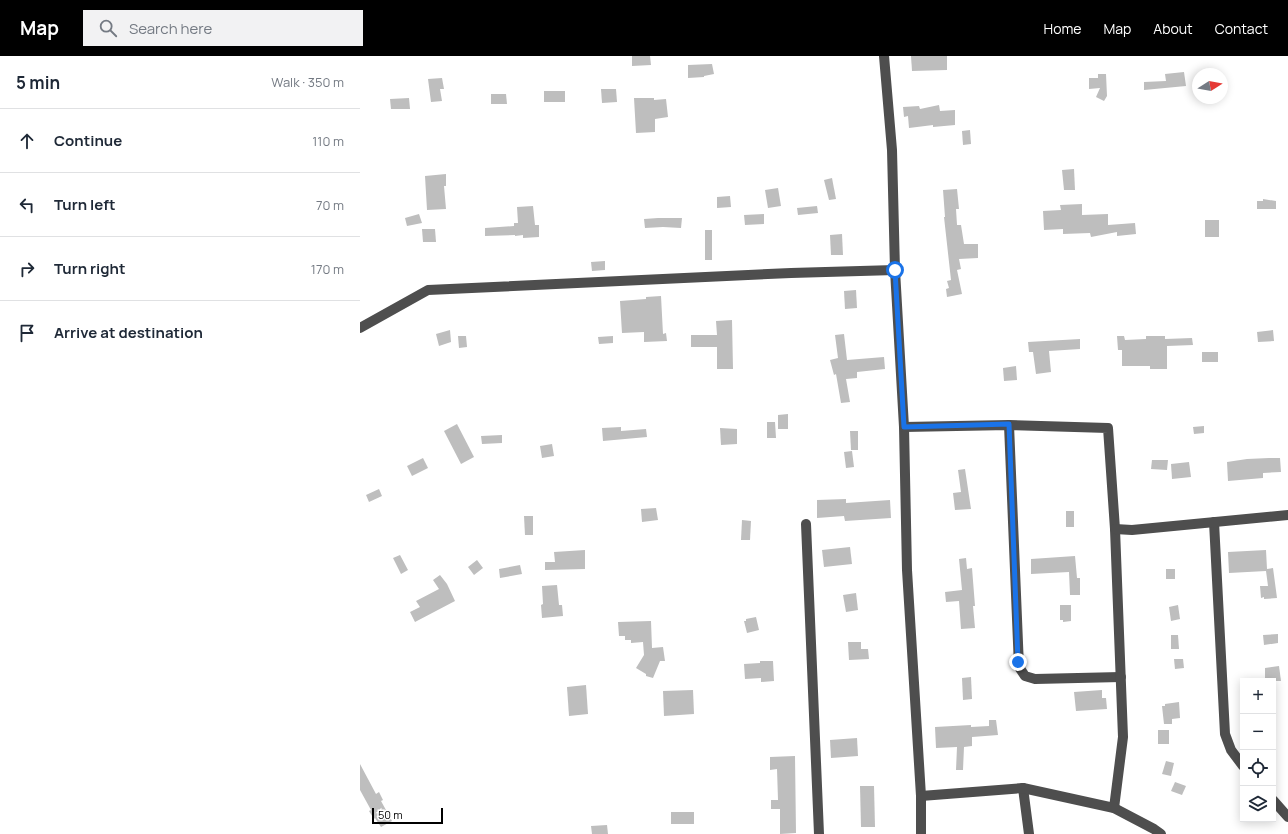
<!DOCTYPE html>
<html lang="en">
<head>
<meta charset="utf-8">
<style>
	:root { --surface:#fff; --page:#f2f2f3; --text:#1f2937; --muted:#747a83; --line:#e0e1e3; --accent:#000 }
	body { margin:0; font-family:Manrope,sans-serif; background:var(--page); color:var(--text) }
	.controls { position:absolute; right:12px; bottom:12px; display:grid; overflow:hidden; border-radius:0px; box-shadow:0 2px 10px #0003 }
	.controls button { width:36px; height:36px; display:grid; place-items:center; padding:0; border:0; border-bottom:1px solid var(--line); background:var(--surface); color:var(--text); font:20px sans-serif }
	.compass { position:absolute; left:832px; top:12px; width:36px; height:36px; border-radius:50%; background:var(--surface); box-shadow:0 2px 10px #0003; rotate:79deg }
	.scale { position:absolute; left:12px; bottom:10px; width:71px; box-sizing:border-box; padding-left:4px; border:2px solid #000; border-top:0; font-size:11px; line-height:14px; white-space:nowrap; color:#000; -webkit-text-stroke:3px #fff; paint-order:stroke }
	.stop { position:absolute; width:12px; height:12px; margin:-9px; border:3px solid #1a73e8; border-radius:50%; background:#fff }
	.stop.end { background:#1a73e8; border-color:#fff; box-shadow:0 1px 4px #0008 }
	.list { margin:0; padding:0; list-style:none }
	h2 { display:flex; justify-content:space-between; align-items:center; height:52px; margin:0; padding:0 16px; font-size:17px }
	h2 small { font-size:13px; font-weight:400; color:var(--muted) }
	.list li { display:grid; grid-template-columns:26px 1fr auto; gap:12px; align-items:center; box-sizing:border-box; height:64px; padding:0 16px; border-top:1px solid var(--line) }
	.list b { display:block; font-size:15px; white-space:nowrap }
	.list em { font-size:13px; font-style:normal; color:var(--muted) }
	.icon { flex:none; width:22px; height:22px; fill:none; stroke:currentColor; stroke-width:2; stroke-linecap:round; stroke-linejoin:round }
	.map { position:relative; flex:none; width:928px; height:778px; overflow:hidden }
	header { display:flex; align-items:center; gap:24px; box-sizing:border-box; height:56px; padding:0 20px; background:var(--accent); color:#fff }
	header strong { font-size:19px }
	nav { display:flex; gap:22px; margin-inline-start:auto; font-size:14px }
	.search { width:280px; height:36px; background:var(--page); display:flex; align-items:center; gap:10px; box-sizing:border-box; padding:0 14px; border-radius:0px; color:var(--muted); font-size:15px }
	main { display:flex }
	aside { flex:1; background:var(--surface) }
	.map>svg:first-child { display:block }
</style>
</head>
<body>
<header>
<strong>Map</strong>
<div class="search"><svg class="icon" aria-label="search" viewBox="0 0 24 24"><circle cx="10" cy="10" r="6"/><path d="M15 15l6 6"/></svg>Search here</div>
<nav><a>Home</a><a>Map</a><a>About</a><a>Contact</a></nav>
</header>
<main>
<aside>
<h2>5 min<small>Walk · 350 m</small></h2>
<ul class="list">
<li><svg class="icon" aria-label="ahead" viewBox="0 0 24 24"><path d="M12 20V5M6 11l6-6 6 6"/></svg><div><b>Continue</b></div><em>110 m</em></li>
<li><svg class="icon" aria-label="left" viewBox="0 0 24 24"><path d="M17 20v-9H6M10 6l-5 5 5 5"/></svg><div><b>Turn left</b></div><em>70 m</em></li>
<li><svg class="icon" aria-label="right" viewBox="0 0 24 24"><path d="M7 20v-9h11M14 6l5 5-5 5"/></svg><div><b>Turn right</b></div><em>170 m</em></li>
<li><svg class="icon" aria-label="arrive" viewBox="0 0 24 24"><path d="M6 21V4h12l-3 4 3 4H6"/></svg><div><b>Arrive at destination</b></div></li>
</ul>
</aside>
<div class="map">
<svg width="928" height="778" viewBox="0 0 928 778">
	<rect width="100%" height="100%" fill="#fff"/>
	<g fill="#bebebe">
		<path d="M272,0H290L291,9L272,10Z"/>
		<path d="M551,0H587V14L552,15Z"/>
		<path d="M352,8L354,18L344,20V21L328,22V9Z"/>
		<path d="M824,16L826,30L784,34V26L806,25L805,18Z"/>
		<path d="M738,18H746L747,40L744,45L736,41L740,32L729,33V22H738Z"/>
		<path d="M82,22L84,33H80L82,45L71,46L68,23Z"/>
		<path d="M241,33H256L257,46L242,47Z"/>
		<rect x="184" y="35" width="21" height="11"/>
		<path d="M131,38H146L147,48H131Z"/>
		<path d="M49,42L50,53H31L30,43Z"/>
		<path d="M274,42H294V44L306,43L308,61L295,63V76L276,77Z"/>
		<path d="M579,49L580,55L595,54V69L573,71V69L549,72L548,60L544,61L543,51L559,50L560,53Z"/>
		<path d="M610,74L611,88L603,89L602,75Z"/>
		<path d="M714,113L715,134H704L702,114Z"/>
		<path d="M86,118V130H84L86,153L67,154L65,120Z"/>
		<path d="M472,122L476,143L469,144L464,124Z"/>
		<path d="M418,132L421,150L408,152L405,134Z"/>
		<path d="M597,133L599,153H596L597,169H601L604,188H618V202L599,203L601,213L597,214L602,238L587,241L586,233L589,232L587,225L591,224L584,161H585L583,134Z"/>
		<path d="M370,140L371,151L357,152V141Z"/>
		<path d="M903,143L916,145V153H897V145H903Z"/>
		<path d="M722,148V159L748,158V169L775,167L776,178L757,180V176L731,181L730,177L703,178V173L684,174L683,155L701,154L700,149Z"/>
		<path d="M173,150L175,169H179V181L163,182V179L155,180V179L125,180V172L154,170V167H158L157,151Z"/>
		<path d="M457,150L458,157L438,159L437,152Z"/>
		<path d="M59,158L62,167L47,170L45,162Z"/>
		<path d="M404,158V168L385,169L384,159Z"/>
		<path d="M298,162H322L321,172L303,171L285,172L284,163Z"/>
		<rect x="845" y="164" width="14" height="17"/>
		<path d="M62,173H75L76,186H63Z"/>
		<rect x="345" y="174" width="7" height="30"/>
		<path d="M482,178L483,199H471L470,179Z"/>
		<path d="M245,205V214L232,215L231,206Z"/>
		<path d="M496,234L497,252L485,253L484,235Z"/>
		<path d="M301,240L303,278L306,277L307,285L284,286V276L262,277L260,245L286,243V241Z"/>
		<path d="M372,264L373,313H357V291H331V279H357L356,265Z"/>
		<path d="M90,274L91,286L79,290L76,278Z"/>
		<path d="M913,274L914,285L898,286L897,276Z"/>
		<path d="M484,278L487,304L524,301L525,313L497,316V322L486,323L490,346L481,347L476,318L474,319L470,304L478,302L475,279Z"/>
		<path d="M98,280H106L107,291L99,292Z"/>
		<path d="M253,280V287L239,288L238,281Z"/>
		<path d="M757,280H764L765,284L786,283V280H805V283L832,282L833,289L807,290V313H790V310H762V294H758Z"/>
		<path d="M720,283V293L689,295L691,316L676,318L673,296H669L668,286Z"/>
		<rect x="842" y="296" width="16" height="10"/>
		<path d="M656,310L657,324L644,325L643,312Z"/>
		<path d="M428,358V373H418V359Z"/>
		<path d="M407,366H415L416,382H407Z"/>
		<path d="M97,368L114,401L101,408L84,375Z"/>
		<path d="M844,370V377L834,378L833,371Z"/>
		<path d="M261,371V375L286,373L287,381L243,385L242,372Z"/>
		<path d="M360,372L377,373V388L361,389Z"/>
		<path d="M490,375H498V394H491Z"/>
		<path d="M142,379V387L122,388L121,380Z"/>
		<path d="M192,388L194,400L182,402L180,390Z"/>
		<path d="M492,395L494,411L486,412L484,396Z"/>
		<path d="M63,402L68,412L52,420L47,410Z"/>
		<path d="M909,402H920L921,416L903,417V422L868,425L867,406L887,403Z"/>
		<path d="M792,404H808L807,414L791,413Z"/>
		<path d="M829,406L831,421L812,423L811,408Z"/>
		<path d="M605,413L611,453L595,454L593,437L601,436L598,414Z"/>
		<path d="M19,433L22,440L9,446L6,439Z"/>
		<path d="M486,443V447L530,444L531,462L485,465L484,460L457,462V444Z"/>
		<path d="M296,452L298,464L282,466L281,453Z"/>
		<rect x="706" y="455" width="8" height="16"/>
		<path d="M164,460H173V479H165Z"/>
		<path d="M382,464L391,465L390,484H381Z"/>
		<path d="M490,491L492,508L464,511L462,494Z"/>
		<path d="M225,494V513L185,514V506H195L194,496Z"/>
		<path d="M906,494L907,513L913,512L917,542L904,543V541L901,542L900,530H908L906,515L869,517L868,496Z"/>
		<path d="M40,499L48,514L41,518L33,502Z"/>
		<path d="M715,500L717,522H720V539H710L709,516L671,518V503Z"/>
		<path d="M606,502L607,513L612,512L615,550H613L615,572L601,573L599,545L586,546L585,536L602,534L599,503Z"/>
		<path d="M117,504L123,512L114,519L108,511Z"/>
		<path d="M160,509L162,518L140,522L139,513Z"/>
		<rect x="806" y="513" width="9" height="10"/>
		<path d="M80,519L87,528L95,545L55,566L50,556L60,551L56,545L79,533L73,524Z"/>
		<path d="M197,529L199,549H202L203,560L182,562L181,549L183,548L182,530Z"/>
		<path d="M496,537L498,554L486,556L483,539Z"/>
		<path d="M700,549H711V565L703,566V564H700Z"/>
		<path d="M818,549L820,563L811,565L809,551Z"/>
		<path d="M396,561L399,574L387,577L384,565H386V563Z"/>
		<path d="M291,565L292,592L303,591L305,605H300L293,622L286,620V618L276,612L284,599L283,586L271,587V584H265V580H259L258,566Z"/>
		<path d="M918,578V587L904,589L903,579Z"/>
		<path d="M811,579H818L819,593H811Z"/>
		<path d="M488,586H501V593H508L509,603L489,604Z"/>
		<path d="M814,603H823L824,612L815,613Z"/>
		<path d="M400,605H413L414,625L401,626V622L385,623L384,608L400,607Z"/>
		<path d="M919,610L921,625H905V612Z"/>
		<path d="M611,621L612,643L603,644L602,622Z"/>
		<path d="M226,629L228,658L209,660L207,631Z"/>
		<path d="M333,634L334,658L304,660L303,635Z"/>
		<path d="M742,634V642H746L747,653L716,655L714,636Z"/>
		<path d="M819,646L820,662L812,663V668H804L802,650H805V648Z"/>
		<path d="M629,664H636L638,679L612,681V690L604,691L603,714H596L597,691L576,692L575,671L611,669V671L629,670Z"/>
		<rect x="798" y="674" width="11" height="14"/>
		<path d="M497,682L498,700L471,702L470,684Z"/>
		<path d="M435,700L436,777L420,778V753H411V744H418L417,713L410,714V701Z"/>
		<path d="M806,705L814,707L811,720L802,718Z"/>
		<path d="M0,708L16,738L19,736L23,744L21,745L32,765L21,771L15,762L14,763L9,755L11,754L0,734Z"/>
		<path d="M815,726L826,730L822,739L811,735Z"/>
		<path d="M500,730H514L515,771H501Z"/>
		<rect x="311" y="756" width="23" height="12"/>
		<path d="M247,769L248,778H232L231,770Z"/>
	</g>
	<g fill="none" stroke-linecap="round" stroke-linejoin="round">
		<g stroke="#4e4e4e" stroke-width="10">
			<path d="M524,0L532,94L535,214L544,371L547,514L561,740V778"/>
			<path d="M0,272L68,234L431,217L535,214"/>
			<path d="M649,369L659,611L665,620L675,623L761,621"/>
			<path d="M544,371L649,369L748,372L755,473L763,681L754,752"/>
			<path d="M854,466L865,678L871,694L883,710"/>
			<path d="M446,468L459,778"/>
			<path d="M755,473L772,474L928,459"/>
			<path d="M663,732L669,778"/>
			<path d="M561,740L663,732L754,752L794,773L801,778"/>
			<path d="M913,744L928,761"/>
		</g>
	</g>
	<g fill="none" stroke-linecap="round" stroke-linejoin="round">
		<path stroke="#1a73e8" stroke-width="5" d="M535,214L544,371L649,368L658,606"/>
	</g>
</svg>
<div class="controls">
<button>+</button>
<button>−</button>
<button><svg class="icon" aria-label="locate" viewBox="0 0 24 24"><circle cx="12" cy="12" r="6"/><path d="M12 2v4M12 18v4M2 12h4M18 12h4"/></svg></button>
<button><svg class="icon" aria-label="layers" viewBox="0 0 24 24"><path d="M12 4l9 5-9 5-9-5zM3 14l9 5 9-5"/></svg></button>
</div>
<svg class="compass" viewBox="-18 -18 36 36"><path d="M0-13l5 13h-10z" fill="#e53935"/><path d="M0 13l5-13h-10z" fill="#747a83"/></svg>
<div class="scale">50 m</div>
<div class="stop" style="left:535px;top:214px"></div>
<div class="stop end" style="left:658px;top:606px"></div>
</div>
</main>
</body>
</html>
